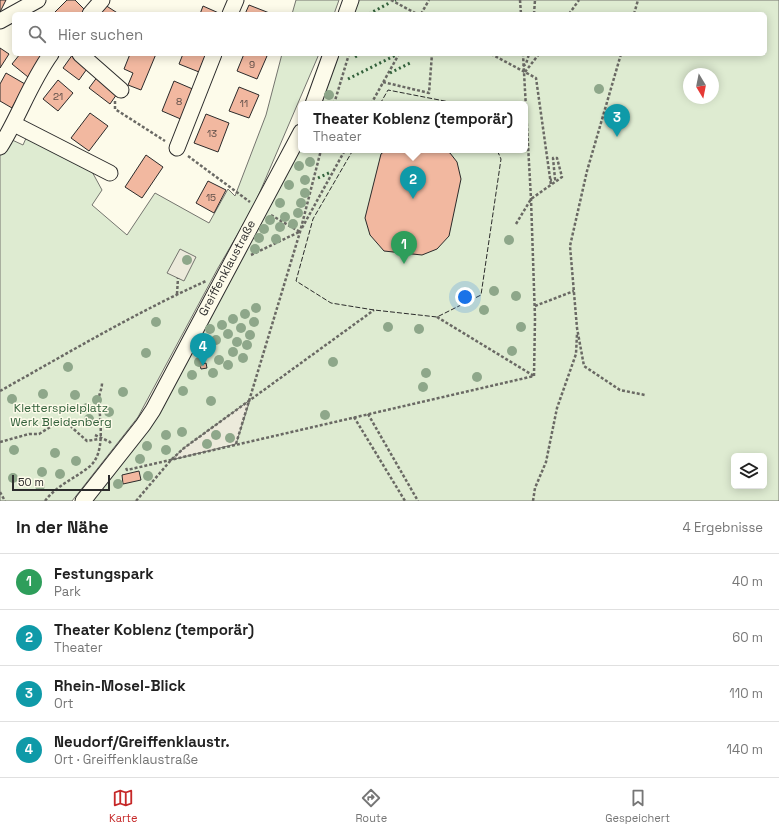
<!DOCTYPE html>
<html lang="de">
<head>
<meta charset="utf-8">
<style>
	:root { --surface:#fff; --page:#f2f2f2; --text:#222; --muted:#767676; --line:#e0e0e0; --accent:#c62828 }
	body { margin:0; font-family:"Space Grotesk",sans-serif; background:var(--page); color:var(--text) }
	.controls { position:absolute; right:12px; bottom:12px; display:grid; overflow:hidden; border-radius:6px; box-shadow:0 2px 10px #0003 }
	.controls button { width:36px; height:36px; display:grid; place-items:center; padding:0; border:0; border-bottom:1px solid var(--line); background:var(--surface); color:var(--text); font:20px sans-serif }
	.compass { position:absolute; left:683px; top:68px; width:36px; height:36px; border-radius:50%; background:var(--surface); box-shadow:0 2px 10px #0003; rotate:170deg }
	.scale { position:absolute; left:12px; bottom:10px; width:98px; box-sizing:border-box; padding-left:4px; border:2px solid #2b2b2b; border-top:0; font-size:11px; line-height:14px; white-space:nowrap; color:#2b2b2b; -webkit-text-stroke:3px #fdfbea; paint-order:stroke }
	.you { position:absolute; left:465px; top:297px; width:14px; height:14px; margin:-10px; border:3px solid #fff; border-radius:50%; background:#1a73e8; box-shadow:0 0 0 6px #1a73e833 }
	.badge { display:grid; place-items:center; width:26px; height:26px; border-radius:50%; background:var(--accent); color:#fff; font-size:13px; font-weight:700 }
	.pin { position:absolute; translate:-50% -33px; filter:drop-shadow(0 1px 2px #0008) }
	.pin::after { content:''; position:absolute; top:21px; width:14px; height:12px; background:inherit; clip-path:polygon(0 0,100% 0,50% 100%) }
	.popup { position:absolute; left:298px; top:101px; width:230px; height:52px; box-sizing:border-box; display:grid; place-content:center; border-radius:6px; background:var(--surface); filter:drop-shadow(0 1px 3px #0005); font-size:13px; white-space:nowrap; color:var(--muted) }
	.popup b { font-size:15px; color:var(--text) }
	.popup::after { content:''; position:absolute; left:50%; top:100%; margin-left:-8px; border:8px solid transparent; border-top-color:var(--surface) }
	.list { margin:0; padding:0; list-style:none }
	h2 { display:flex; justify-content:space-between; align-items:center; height:52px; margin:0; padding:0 16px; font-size:17px }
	h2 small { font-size:13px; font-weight:400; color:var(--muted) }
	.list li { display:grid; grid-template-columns:26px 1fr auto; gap:12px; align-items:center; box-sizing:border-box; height:56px; padding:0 16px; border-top:1px solid var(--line) }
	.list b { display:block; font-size:15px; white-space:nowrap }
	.list p { margin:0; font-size:13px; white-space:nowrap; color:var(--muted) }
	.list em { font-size:13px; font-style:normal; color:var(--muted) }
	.icon { flex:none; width:22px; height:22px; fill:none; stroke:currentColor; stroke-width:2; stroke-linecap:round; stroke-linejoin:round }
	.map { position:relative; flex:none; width:779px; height:501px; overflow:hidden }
	.search { position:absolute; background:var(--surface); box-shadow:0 2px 10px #0003; left:12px; right:12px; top:12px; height:44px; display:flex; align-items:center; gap:10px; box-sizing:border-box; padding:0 14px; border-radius:6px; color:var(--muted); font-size:15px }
	.sheet { height:276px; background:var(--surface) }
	nav { display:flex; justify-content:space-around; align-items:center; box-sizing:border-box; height:56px; border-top:1px solid var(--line); background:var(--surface); font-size:11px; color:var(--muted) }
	nav a { display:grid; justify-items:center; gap:2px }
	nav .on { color:var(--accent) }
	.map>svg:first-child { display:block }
</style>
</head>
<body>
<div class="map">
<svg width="779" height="501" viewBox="0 0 779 501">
	<rect width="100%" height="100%" fill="#fdfbea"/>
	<g fill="#deebd1" stroke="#74746e" fill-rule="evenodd">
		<path d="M296,0H339L334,14H292Z"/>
		<path d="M354,0H779V501H90L106,480L301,138V150H525V104H315L334,54H765V14H349ZM689,74H713V98H689ZM734,456H764V486H734Z"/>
		<path d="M282,54H319L253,208L218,268L138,417L72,501H0V155L10,139L23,145L27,136L90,168L102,190L92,205L127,235L155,193L209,223L228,189L235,196L266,115Z"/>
	</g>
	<g fill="#eceadb" stroke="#74746e">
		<path d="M180,249L196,257L184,281L167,273Z"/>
		<path d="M250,400L236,444L171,460L184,448Z"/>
	</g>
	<g fill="#f2b8a0" stroke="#2b2b2b">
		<path d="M0,0H6L0,12Z"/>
		<path d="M67,0H75L85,10L81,14H55L54,13Z"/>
		<path d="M105,5L119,14H99Z"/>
		<path d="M249,5L272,14H245Z"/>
		<path d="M203,6L221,14H200Z"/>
		<path d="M0,48L9,54L0,68Z"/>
		<path d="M20,54H46L28,77L12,64Z"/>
		<path d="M73,54L89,66L79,80L63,68Z"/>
		<path d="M130,54H156L141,90L128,85L133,73L124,69Z"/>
		<path d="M183,54H206L199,72L179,64Z"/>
		<path d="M244,54H261L267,56L257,79L237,71Z"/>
		<path d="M6,73L25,84L12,108L0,101V84Z"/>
		<path d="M98,76L119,91L110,104L89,88Z"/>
		<path d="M58,80L73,93L58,111L43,99Z"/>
		<path d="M174,81L195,90L183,120L162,111Z"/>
		<path d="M239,87L259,95L249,118L229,111Z"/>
		<path d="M90,113L108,126L89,151L71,138Z"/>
		<path d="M206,114L229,123L218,152L194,143Z"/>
		<path d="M386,150H443L450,153L457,162L461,179L449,236L437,249L422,255L384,251L370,235L365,218L381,154Z"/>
		<path d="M146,155L163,167L142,198L125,187Z"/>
		<path d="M208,181L226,190L214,213L196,203Z"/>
		<path d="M206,363L207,368L201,369L200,365Z"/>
		<path d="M139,471L141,480L123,484L122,475Z"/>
	</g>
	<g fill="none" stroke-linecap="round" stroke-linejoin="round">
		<g stroke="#2b2b2b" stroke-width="17">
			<g id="minor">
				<path d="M90,14L102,0"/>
				<path d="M230,14L236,0"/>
				<path d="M346,14L351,0"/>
				<path d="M0,21L38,0"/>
				<path d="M80,54L121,90"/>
				<path d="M313,104L331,54"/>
				<path d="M14,124L110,173"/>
				<path d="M0,147C19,117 30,83 51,54"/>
				<path d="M177,148L214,54"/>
				<path d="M83,501L143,425L153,410L301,132"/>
			</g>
		</g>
		<g stroke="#6a6964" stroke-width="2.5" stroke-dasharray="3 2" stroke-linecap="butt">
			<path d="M391,0L417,14"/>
			<path d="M520,0L521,14"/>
			<path d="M421,14L429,0"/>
			<path d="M534,14L535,0"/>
			<path d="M569,14L579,0"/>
			<path d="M634,14L638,0"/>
			<path d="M491,54L536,78L551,185"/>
			<path d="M621,54L587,171L570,246L577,328L584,366L620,390L645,395"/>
			<path d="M523,66L526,64L529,54"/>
			<path d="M525,72L539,54"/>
			<path d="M383,82L429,93L432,54"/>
			<path d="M115,101V109L165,141"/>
			<path d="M334,104L349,54"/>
			<path d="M371,104L399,54"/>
			<path d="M188,156L250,202"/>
			<path d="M271,215L300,232"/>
			<path d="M516,224L531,199L562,177L557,158H553L555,179L550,180"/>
			<path d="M302,228L345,150"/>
			<path d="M251,255L299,232"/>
			<path d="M177,294L178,278"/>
			<path d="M535,306L574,291"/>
			<path d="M437,317L534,376"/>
			<path d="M0,391C68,353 135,313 206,281"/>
			<path d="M368,414L418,501"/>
			<path d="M354,417L405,501"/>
			<path d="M95,435L110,442L111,445"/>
			<path d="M0,442L29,434H39L55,424L62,423L68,424L87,441L99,439"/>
			<path d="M236,444L300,232L321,150"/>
			<path d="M126,468L127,470L534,376L535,318L531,199L523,54"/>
			<path d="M0,492L5,501"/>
			<path d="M45,501C57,485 74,479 89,467C107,453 99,418 99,398C99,394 102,389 102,383"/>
			<path d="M136,501L171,460L184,448L374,310"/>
			<path d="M533,501L535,488L546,462L557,408L576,354L577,334"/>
		</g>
		<use href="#minor" stroke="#fdfbea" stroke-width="15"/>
		<g stroke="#34623c" stroke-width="3" stroke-dasharray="2 3" stroke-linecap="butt">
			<path d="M395,0H396"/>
			<path d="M369,14L391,2"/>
			<path d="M355,57L360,54"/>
			<path d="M390,73L410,63"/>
			<path d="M348,79L396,55"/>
			<path d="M326,151L328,150"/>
			<path d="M318,178L331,172"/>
		</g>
		<g stroke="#2b2b2b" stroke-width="1" stroke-dasharray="5 2" stroke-linecap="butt">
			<path d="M380,104L388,90L460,104"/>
			<path d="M353,150L313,219L296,281L331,303L374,310L437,317L481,295L501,159L497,150"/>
		</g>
	</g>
	<g fill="#8ea78a">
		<circle cx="599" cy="89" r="5"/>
		<circle cx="329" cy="95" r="5"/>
		<circle cx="310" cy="162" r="5"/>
		<circle cx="299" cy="166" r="5"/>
		<circle cx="305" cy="180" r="5"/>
		<circle cx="289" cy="185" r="5"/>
		<circle cx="305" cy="193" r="5"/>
		<circle cx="280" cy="203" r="5"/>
		<circle cx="301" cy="203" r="5"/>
		<circle cx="298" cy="213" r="5"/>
		<circle cx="285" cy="217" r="5"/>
		<circle cx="270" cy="220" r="5"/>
		<circle cx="293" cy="224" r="5"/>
		<circle cx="280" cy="227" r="5"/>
		<circle cx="264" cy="229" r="5"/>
		<circle cx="259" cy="238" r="5"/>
		<circle cx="276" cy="239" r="5"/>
		<circle cx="509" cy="240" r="5"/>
		<circle cx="255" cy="249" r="5"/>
		<circle cx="187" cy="260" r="5"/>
		<circle cx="494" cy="291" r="5"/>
		<circle cx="516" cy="296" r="5"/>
		<circle cx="256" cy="308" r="5"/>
		<circle cx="484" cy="310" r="5"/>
		<circle cx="245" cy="314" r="5"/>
		<circle cx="233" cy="319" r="5"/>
		<circle cx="156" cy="322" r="5"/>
		<circle cx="254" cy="322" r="5"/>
		<circle cx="222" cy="325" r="5"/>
		<circle cx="388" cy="327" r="5"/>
		<circle cx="521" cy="327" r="5"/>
		<circle cx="241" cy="328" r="5"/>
		<circle cx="210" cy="329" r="5"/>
		<circle cx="419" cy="329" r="5"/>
		<circle cx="228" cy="334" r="5"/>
		<circle cx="250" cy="335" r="5"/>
		<circle cx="216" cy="340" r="5"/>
		<circle cx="237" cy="342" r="5"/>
		<circle cx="204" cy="345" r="5"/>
		<circle cx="247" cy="345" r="5"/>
		<circle cx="512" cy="351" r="5"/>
		<circle cx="233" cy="352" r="5"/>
		<circle cx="146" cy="353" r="5"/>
		<circle cx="243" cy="358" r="5"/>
		<circle cx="219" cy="360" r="5"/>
		<circle cx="199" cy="362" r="5"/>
		<circle cx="333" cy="362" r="5"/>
		<circle cx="228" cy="365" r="5"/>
		<circle cx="68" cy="367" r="5"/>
		<circle cx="213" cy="373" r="5"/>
		<circle cx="426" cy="373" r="5"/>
		<circle cx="192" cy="375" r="5"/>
		<circle cx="477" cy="377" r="5"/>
		<circle cx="423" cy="387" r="5"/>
		<circle cx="183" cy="391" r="5"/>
		<circle cx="123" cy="392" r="5"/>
		<circle cx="43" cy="394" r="5"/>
		<circle cx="75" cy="395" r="5"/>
		<circle cx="12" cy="399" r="5"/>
		<circle cx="97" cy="400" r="5"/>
		<circle cx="211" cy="401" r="5"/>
		<circle cx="87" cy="408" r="5"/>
		<circle cx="109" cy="412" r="5"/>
		<circle cx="325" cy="415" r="5"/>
		<circle cx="89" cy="419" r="5"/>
		<circle cx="182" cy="432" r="5"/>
		<circle cx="166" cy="435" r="5"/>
		<circle cx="216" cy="435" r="5"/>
		<circle cx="230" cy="438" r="5"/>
		<circle cx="207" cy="444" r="5"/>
		<circle cx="147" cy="446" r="5"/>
		<circle cx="14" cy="450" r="5"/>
		<circle cx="166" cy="450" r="5"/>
		<circle cx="55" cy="453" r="5"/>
		<circle cx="140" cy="459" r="5"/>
		<circle cx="76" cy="461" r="5"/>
		<circle cx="42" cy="472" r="5"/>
		<circle cx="60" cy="474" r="5"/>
		<circle cx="148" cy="476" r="5"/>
		<circle cx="13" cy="478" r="5"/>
		<circle cx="118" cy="484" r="5"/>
		<circle cx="40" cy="486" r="5"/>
	</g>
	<g text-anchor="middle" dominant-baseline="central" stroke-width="3" stroke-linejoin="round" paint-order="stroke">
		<g font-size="10" fill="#5d4e48">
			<text x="252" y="64">9</text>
			<text x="58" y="96">21</text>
			<text x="179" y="101">8</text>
			<text x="244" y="103">11</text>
			<text x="212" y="133">13</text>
			<text x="211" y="197">15</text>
		</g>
		<g font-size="12" fill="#2b2b2b" stroke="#fdfbea">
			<text transform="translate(227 268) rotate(-62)">Greiffenklaustraße</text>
		</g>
		<g font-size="12" fill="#34623c" stroke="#fdfbea">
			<text x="61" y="408">Kletterspielplatz<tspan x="61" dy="14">Werk Bleidenberg</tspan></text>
		</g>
	</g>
</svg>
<div class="controls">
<button><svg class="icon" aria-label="layers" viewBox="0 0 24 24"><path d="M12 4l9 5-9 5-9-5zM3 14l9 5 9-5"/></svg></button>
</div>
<svg class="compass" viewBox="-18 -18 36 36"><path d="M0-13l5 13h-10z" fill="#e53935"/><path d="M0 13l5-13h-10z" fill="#767676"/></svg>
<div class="scale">50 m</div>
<div class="you"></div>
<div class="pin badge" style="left:404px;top:264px;background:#2e9e5b">1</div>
<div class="pin badge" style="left:413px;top:199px;background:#0f9aa8">2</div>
<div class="popup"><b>Theater Koblenz (temporär)</b>Theater</div>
<div class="pin badge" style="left:617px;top:137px;background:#0f9aa8">3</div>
<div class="pin badge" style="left:203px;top:366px;background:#0f9aa8">4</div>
<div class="search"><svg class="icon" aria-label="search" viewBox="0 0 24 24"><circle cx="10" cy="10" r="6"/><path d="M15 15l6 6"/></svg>Hier suchen</div>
</div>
<section class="sheet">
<h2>In der Nähe<small>4 Ergebnisse</small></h2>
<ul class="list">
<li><span class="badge" style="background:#2e9e5b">1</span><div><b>Festungspark</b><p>Park</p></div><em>40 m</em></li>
<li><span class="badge" style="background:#0f9aa8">2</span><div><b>Theater Koblenz (temporär)</b><p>Theater</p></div><em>60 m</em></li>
<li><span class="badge" style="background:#0f9aa8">3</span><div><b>Rhein-Mosel-Blick</b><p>Ort</p></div><em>110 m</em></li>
<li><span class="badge" style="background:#0f9aa8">4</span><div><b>Neudorf/Greiffenklaustr.</b><p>Ort · Greiffenklaustraße</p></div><em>140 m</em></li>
</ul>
</section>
<nav>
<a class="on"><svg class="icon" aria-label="map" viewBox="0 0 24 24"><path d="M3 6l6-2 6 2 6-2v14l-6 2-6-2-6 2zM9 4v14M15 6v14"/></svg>Karte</a>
<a><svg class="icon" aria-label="directions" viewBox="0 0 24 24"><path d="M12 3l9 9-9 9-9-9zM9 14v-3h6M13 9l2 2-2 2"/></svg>Route</a>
<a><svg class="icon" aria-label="saved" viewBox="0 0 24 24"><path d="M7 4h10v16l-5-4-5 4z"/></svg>Gespeichert</a>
</nav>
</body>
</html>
